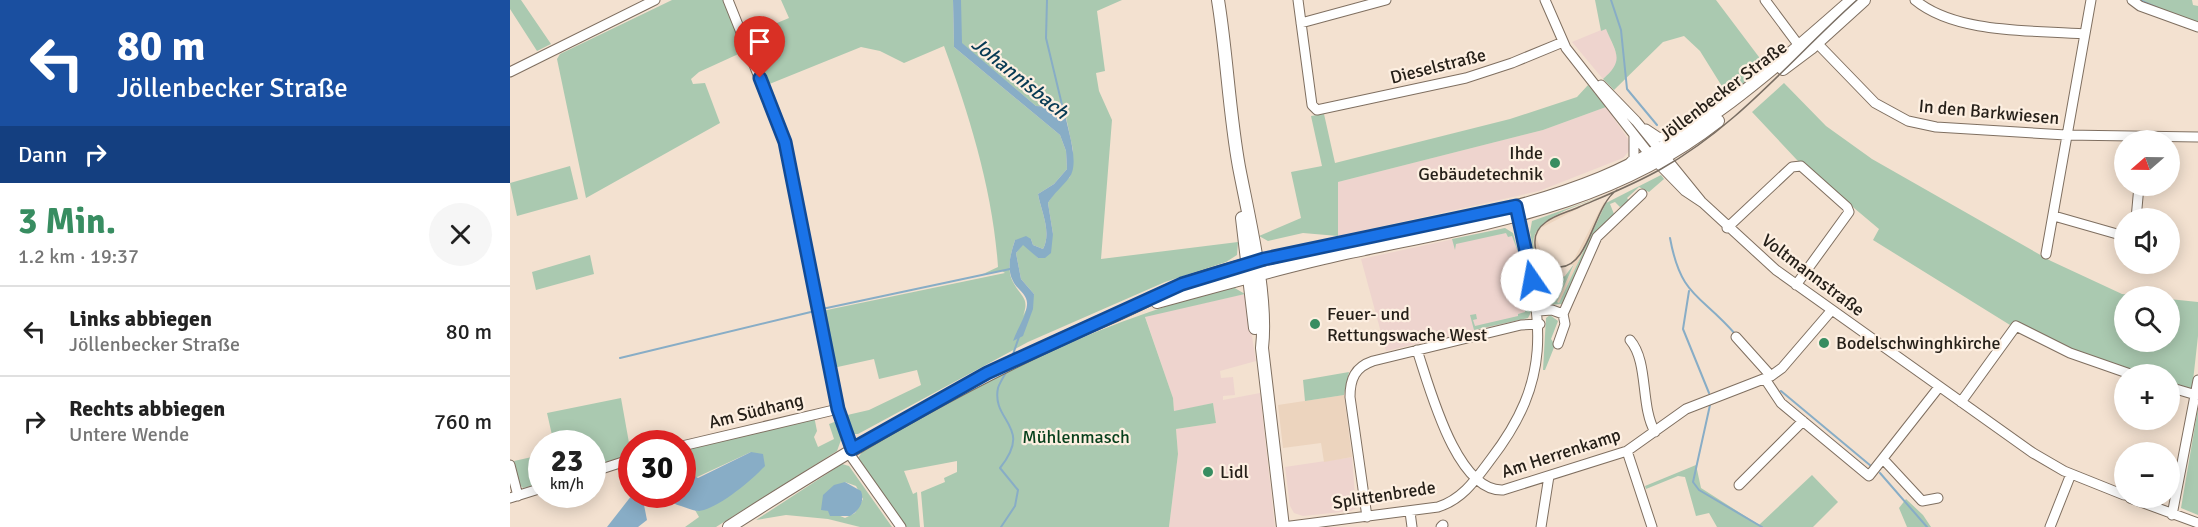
<!DOCTYPE html>
<html lang="de">
<head>
<meta charset="utf-8">
<style>
  :root { --surface:#fff; --page:#f6f6f6; --text:#222; --muted:#767676; --line:#e0e0e0; --accent:#388d61 }
  body { margin:0; font-family:Signika,sans-serif; background:var(--page); color:var(--text); height:100vh; display:flex; flex-direction:column; font-size:22px; white-space:nowrap }
  * { box-sizing:border-box; margin:0 }
  p { font-size:20px; color:var(--muted) }
  .icon { flex:none; width:33px; height:33px; fill:none; stroke:currentColor; stroke-width:2; stroke-linecap:round; stroke-linejoin:round }
  .map { position:relative; flex:1; overflow:hidden }
  .side { display:flex; flex-direction:column; background:var(--surface); width:510px }
  .side>* { flex:none }
  .guide { background:#1a4fa0; color:#fff; overflow:hidden }
  .needle { width:39px; rotate:250deg }
  .buttons { position:absolute; left:1604px; top:130px; display:grid; gap:12px }
  .buttons a { display:grid; place-items:center; width:66px; height:66px; border-radius:50%; background:var(--surface); box-shadow:0 3px 15px #0003; font-size:30px }
  .speed { position:absolute; left:18px; top:430px; display:flex; gap:12px; font-size:30px; font-weight:700; text-align:center }
  .speed>* { display:grid; place-content:center; width:78px; height:78px; border-radius:50%; background:var(--surface); box-shadow:0 3px 15px #0003; line-height:1 }
  .speed small { font-size:15px; font-weight:400 }
  .speed .limit { border:9px solid #d22; background:#fff; color:#111 }
  .pin { position:absolute; display:grid; place-items:center; width:51px; height:51px; color:#fff; margin:-62px -26px; border-radius:50% 50% 50% 0; rotate:-45deg; box-shadow:0 0 6px #0007 }
  .pin .icon { rotate:45deg }
  .me { position:absolute; width:66px; margin:-33px; rotate:348deg; stroke-linejoin:round; filter:drop-shadow(0 0 4px #0008) }
  .turn { display:flex; align-items:center; gap:21px; height:126px; padding:0 18px; font-size:27px }
  .turn .icon { width:78px; height:78px; stroke-width:2.5 }
  .turn b { display:block; font-size:42px; line-height:51px }
  .then { display:flex; align-items:center; height:57px; padding:0 18px; background:#0003; gap:12px; font-size:22px }
  .round { display:grid; place-items:center; flex:none; width:63px; height:63px; border-radius:32px; background:var(--page) }
  .head { display:flex; align-items:center; justify-content:space-between; height:102px; padding:0 18px }
  h1 { font-size:36px; font-weight:800; line-height:45px; color:var(--accent) }
  ul { padding:0; list-style:none }
  li { display:flex; align-items:center; gap:18px; height:90px; padding:0 18px; border-top:2px solid var(--line) }
  li div { flex:1 }
  li b { display:block; font-size:22px }
  li em { font-style:normal }
  main { display:flex; flex:1; min-height:0 }
  .map>svg:first-child { display:block }
  .commercial { fill:#eed4ce }
  .built { fill:#ecd4be }
  .green { fill:#aac9b0; fill-rule:evenodd }
  .water { fill:#88adc6 }
  .lines { fill:none; stroke-linecap:round; stroke-linejoin:round }
  .stream { stroke:#88adc6; stroke-width:2 }
  .minor-casing { stroke:#7f6f60; stroke-width:11 }
  .major-casing { stroke:#7f6f60; stroke-width:14 }
  .minor { stroke:#fff; stroke-width:9 }
  .major { stroke:#fff; stroke-width:12 }
  .tram { stroke:#796e63; stroke-width:1.5 }
  .route-casing { stroke:#114b97; stroke-width:15 }
  .route { stroke:#1a73e8; stroke-width:10 }
  .poi-dot { fill:#388d61; stroke:#fdefe1; stroke-width:2 }
  .labels { text-anchor:middle; dominant-baseline:central; stroke-width:4.5; stroke-linejoin:round; paint-order:stroke }
  .street-label { font-size:18px; fill:#262019; stroke:#fdefe1 }
  .poi-label { font-size:18px; fill:#262019; stroke:#fdefe1; text-anchor:start }
  .park-label { font-size:18px; fill:#063f1b; stroke:#fdefe1 }
  .water-label { font-size:20px; font-style:italic; fill:#073a54; stroke:#fdefe1 }
</style>
</head>
<body>
<main>
<section class="side">
<div class="guide">
<div class="turn"><svg class="icon" aria-label="left" viewBox="0 0 24 24"><path d="M17 20v-9H6M10 6l-5 5 5 5"/></svg><div><b>80 m</b>Jöllenbecker Straße</div></div>
<div class="then">Dann<svg class="icon" aria-label="right" viewBox="0 0 24 24"><path d="M7 20v-9h11M14 6l5 5-5 5"/></svg></div>
</div>
<div class="head"><div><h1>3 Min.</h1><p>1.2 km · 19:37</p></div><a class="round"><svg class="icon" aria-label="close" viewBox="0 0 24 24"><path d="M6 6l12 12M18 6L6 18"/></svg></a></div>
<ul>
<li><svg class="icon" aria-label="left" viewBox="0 0 24 24"><path d="M17 20v-9H6M10 6l-5 5 5 5"/></svg><div><b>Links abbiegen</b><p>Jöllenbecker Straße</p></div><em>80 m</em></li>
<li><svg class="icon" aria-label="right" viewBox="0 0 24 24"><path d="M7 20v-9h11M14 6l5 5-5 5"/></svg><div><b>Rechts abbiegen</b><p>Untere Wende</p></div><em>760 m</em></li>
</ul>
</section>
<div class="map">
<svg width="1688" height="527" viewBox="0 0 1688 527">
  <rect width="100%" height="100%" fill="#f3e1d0"/>
  <!-- commercial -->
  <path class="commercial" d="M1096 28 1108 58 1105 68 1093 79 1062 42Z
    M1096 107 1118 139 1120 150 1113 158 1029 191 828 236V182L1033 130Z
    M995 228 1005 237 1021 312 1018 318 876 351 851 259Z
    M735 294 746 361 710 371 711 378 723 377 725 395 713 396V400L750 393 765 527H659L668 454 666 429 706 423 703 403 664 412 663 398 635 316Z
    M842 457 846 508 841 511 793 516 784 513 780 506 775 467Z"/>
  <!-- built -->
  <path class="built" d="M1090 197 1031 228 1026 237 1035 261 1041 269 1033 264 1024 247 1025 234 1030 226 1039 219Z
    M1094 202 1096 203 1049 303 1047 302 1064 265H1061Z
    M834 395 842 457 814 462 811 443 773 448 768 405Z"/>
  <!-- green -->
  <path class="green" d="M0 0H11L41 44 27 51 0 9Z
    M162 0H213L235 51 189 72 181 79 183 84 195 83 210 123 76 198 47 59 50 54Z
    M271 0H443L444 47 550 135 556 151 557 169 544 184 528 194C531 211 542 232 533 249L523 245 521 239 505 240C501 253 496 269 503 282 511 297 520 298 513 316L524 294 511 279 506 253 512 245H516L528 258 543 234 538 203 547 188 560 177 563 150 554 108 526 106 451 43V0H612L587 11 595 71 586 73 589 91 602 120 591 259 728 242 727 255 716 262 655 282 518 342 348 434C337 435 336 425 333 416L359 410 411 385 407 370 369 379 364 359 323 368 312 311 495 273 492 271 473 274 488 267C483 192 460 117 434 46L394 63 370 51 351 47 257 85 235 33 247 35 255 28 279 18Z
    M1085 0H1206L1255 65 1218 96 1190 51 1174 36 1153 42 1104 90 1093 79C1115 60 1106 53 1096 29L1091 31Z
    M1628 0H1682L1683 5 1688 6V24Z
    M1274 83 1316 126 1362 159 1541 261 1612 294 1640 297H1614V342H1659V299L1688 302V336L1682 390 1659 383V375H1633L1613 369 1562 350 1512 324 1500 325 1363 240 1369 229 1287 160 1242 112Z
    M1078 85 1096 107 1033 130 828 182V236L793 233 758 241 749 236 791 218 781 172 812 166 801 116 814 114 825 163 1000 119 1067 97Z
    M60 166 68 199 7 216 0 183Z
    M1151 175 1154 179 1139 192 1129 187 1117 198 1120 202 1110 207 1105 202 1100 204 1104 214 1085 233 1053 304 1036 305 1031 287 1040 282 1041 286H1046L1045 281 1055 276 1064 264 1047 302 1049 303 1096 203Z
    M1090 197C1067 207 1006 221 1028 258 1031 263 1037 266 1041 270L1031 273 1027 270 1020 232 1022 221Z
    M995 228 1003 233 1009 255 1002 236 998 237 996 233 946 244 945 250 942 239Z
    M80 255 84 274 26 290 22 272Z
    M723 287 735 294 635 317 663 398 664 411 703 403 706 423 666 429 668 454 659 527H414L411 492 435 482 434 478 447 472V461L394 471 403 494 407 492 410 527H394L348 458 354 449C471 381 591 320 723 287Z
    M1016 292 1021 312 1018 318 964 330 960 315 966 314 967 319 963 320 965 326 1008 316V314L1015 312V309L1019 307 1016 294H1011Z
    M1040 315 1048 321 1041 339 1045 345 1035 370H1033L1036 318Z
    M839 372 834 395 795 401 793 380Z
    M111 398 121 454 83 467 82 444H44L37 413Z
    M1688 408V515L1671 508Z
    M304 416 307 431 304 437 308 447 324 439 319 424 327 421 331 440 327 451 206 527H175L189 517 185 510 188 511 241 452 185 478 173 470 172 448Z
    M31 455V484L13 488 9 484 4 461Z
    M332 464 339 466 382 527H350L318 519 276 515 246 520ZM335 482 346 486 353 499 345 513 335 518 316 510Z
    M1186 465 1191 488 1249 525 1302 475 1328 502 1303 527H1207L1199 513 1186 516 1175 477 1168 476 1136 489 1135 486Z
    M1396 499 1413 515 1421 527H1397L1389 508Z"/>
  <!-- water -->
  <path class="water" d="M443 0H451L452 43 526 106 554 108C556 126 571 163 559 178 552 187 544 193 538 203L543 234 541 253 535 258H528L513 245 506 253 511 279 524 294 523 309 513 336 503 341C507 329 516 317 517 305 518 294 507 290 503 281 496 268 501 253 505 240L516 236 521 239 523 245 533 249C542 232 531 211 528 194L544 184 557 169 556 151 550 135 444 47Z
    M241 452 253 454 255 466C242 480 208 509 189 511 183 511 177 508 171 506 164 504 160 502 158 495H172L173 470 188 478Z
    M335 482 351 491C355 501 349 511 340 516H320L318 511 311 510 313 495 324 485Z
    M122 495H132L137 520 128 527H97Z"/>
  <g class="lines">
    <!-- stream -->
    <path class="stream" d="M537 0 536 38 553 109
      M1101 0 1111 30 1117 89 1147 125
      M1630 0 1648 8
      M1160 238C1171 298 1191 294 1226 335
      M1179 291 1173 329 1199 393
      M312 309 500 269
      M502 357 509 337
      M110 358 305 311
      M1271 391 1361 466
      M1200 405 1183 482 1189 490 1252 527
      M1370 473 1417 527
      M491 527 505 506 508 490 490 468C524 426 481 422 488 388 490 382 494 376 497 371"/>
    <defs>
      <path id="minor" d="M218 0 275 142 328 409 342 449
        M788 0 802 105 807 110 956 78 1002 63 1053 42
        M1035 0 1056 48 1140 155 1175 191 1193 203 1266 270 1523 453 1554 471 1614 495
        M1255 0 1293 51
        M1405 0C1446 34 1522 30 1574 34
        M1622 0 1630 6 1688 27
        M791 23 876 0
        M1303 39 1365 103 1398 121 1426 127 1556 135 1688 137
        M0 72 145 0
        M1091 85 1126 121 1191 201
        M1136 129 1148 137 1167 138
        M1118 165 1124 158V136
        M1544 216 1614 236
        M1626 219 1629 186
        M1217 228 1282 167 1291 166 1337 207 1339 212 1286 285
        M1536 254 1581 0
        M1028 311 1042 310 1053 314 1087 237 1132 194
        M1226 337 1261 376
        M1120 340C1139 362 1130 406 1145 432
        M1048 344 1055 324 1053 314
        M907 350C919 385 946 492 993 490L1117 451 1176 409 1261 376 1272 368 1321 311
        M1255 379 1271 403 1359 476 1429 387
        M1659 387 1686 395
        M1451 402 1506 326 1560 353 1623 375
        M172 446 328 409
        M1117 451 1142 527
        M338 452 391 527
        M1373 459 1412 501 1428 498
        M0 465 8 496
        M82 472 122 459
        M1229 485 1293 421
        M0 498 32 488
        M1620 498 1688 523
        M900 512 902 527
        M1662 515 1688 380
        M857 517 840 397C840 379 845 367 863 361L1011 325 1030 324
        M773 527 928 507C953 499 966 479 981 459 1048 372 1029 315 1009 216
        M931 527 933 525
        M1031 527 1039 476
        M1540 527 1561 474"/>
      <path id="major" d="M708 0C717 55 719 112 729 167 739 219 758 296 752 348L773 527
        M1273 69 1301 48 1354 0
        M732 218 745 328
        M647 302C710 285 772 267 836 253 969 224 1097 208 1208 121
        M219 527C346 445 467 374 606 315 632 304 655 290 681 281 814 236 960 232 1091 178 1187 138 1265 68 1342 0"/>
    </defs>
    <!-- minor casing -->
    <use href="#minor" class="minor-casing"/>
    <!-- major casing -->
    <use href="#major" class="major-casing"/>
    <!-- minor -->
    <use href="#minor" class="minor"/>
    <!-- major -->
    <use href="#major" class="major"/>
    <!-- tram -->
    <path class="tram" d="M1107 190C1083 206 1080 266 1050 267 1035 268 1024 255 1025 241 1025 234 1029 227 1036 222 1045 215 1058 212 1069 207 1097 195 1125 184 1151 169 1228 126 1282 58 1347 0"/>
  </g>
  <g class="lines">
    <defs>
      <path id="route" d="M250 78 275 142 328 409 342 449 477 373 672 284 754 259 1006 206 1022 280"/>
    </defs>
    <!-- route casing -->
    <use href="#route" class="route-casing"/>
    <!-- route -->
    <use href="#route" class="route"/>
  </g>
  <!-- markers -->
  <g class="poi-dot">
    <circle cx="1045" cy="163" r="6"/>
    <circle cx="805" cy="324" r="6"/>
    <circle cx="1314" cy="343" r="6"/>
    <circle cx="698" cy="472" r="6"/>
  </g>
  <g class="labels">
    <!-- street labels -->
    <g class="street-label">
      <text transform="translate(928 66) rotate(-14)">Dieselstraße</text>
      <text transform="translate(1213 91) rotate(-37)">Jöllenbecker Straße</text>
      <text transform="translate(1479 112) rotate(5)">In den Barkwiesen</text>
      <text transform="translate(1303 275) rotate(37)">Voltmannstraße</text>
      <text transform="translate(246 411) rotate(-14)">Am Südhang</text>
      <text transform="translate(1051 453) rotate(-18)">Am Herrenkamp</text>
      <text transform="translate(874 495) rotate(-9)">Splittenbrede</text>
    </g>
    <!-- poi labels -->
    <g class="poi-label">
      <text x="1033" y="153" text-anchor="end">Ihde<tspan x="1033" dy="21">Gebäudetechnik</tspan></text>
      <text x="817" y="314">Feuer- und<tspan x="817" dy="21">Rettungswache West</tspan></text>
      <text x="1326" y="343">Bodelschwinghkirche</text>
      <text x="710" y="472">Lidl</text>
    </g>
    <!-- park labels -->
    <g class="park-label">
      <text x="566" y="437">Mühlenmasch</text>
    </g>
    <!-- water labels -->
    <g class="water-label">
      <text transform="translate(510 78) rotate(39)">Johannisbach</text>
    </g>
  </g>
</svg>
<div class="buttons">
<a><svg class="needle" viewBox="-14 -14 28 28"><path d="M0-13l5 13h-10z" fill="#e53935"/><path d="M0 13l5-13h-10z" fill="#767676"/></svg></a>
<a><svg class="icon" aria-label="sound" viewBox="0 0 24 24"><path d="M4 9h4l5-4v14l-5-4H4zM17 9q2 3 0 6"/></svg></a>
<a><svg class="icon" aria-label="search" viewBox="0 0 24 24"><circle cx="10" cy="10" r="6"/><path d="M15 15l6 6"/></svg></a>
<a>+</a>
<a>−</a>
</div>
<div class="speed"><div>23<small>km/h</small></div><div class="limit">30</div></div>
<div class="pin" style="left:250px;top:78px;background:#d93025"><svg class="icon" aria-label="arrive" viewBox="0 0 24 24"><path d="M6 21V4h12l-3 4 3 4H6"/></svg></div>
<svg class="me" style="left:1022px;top:280px" viewBox="-20 -20 40 40"><circle r="19" fill="#fff"/><path d="M0-13L10 11 0 6-10 11z" fill="#1a73e8"/></svg>
</div>
</main>
</body>
</html>
